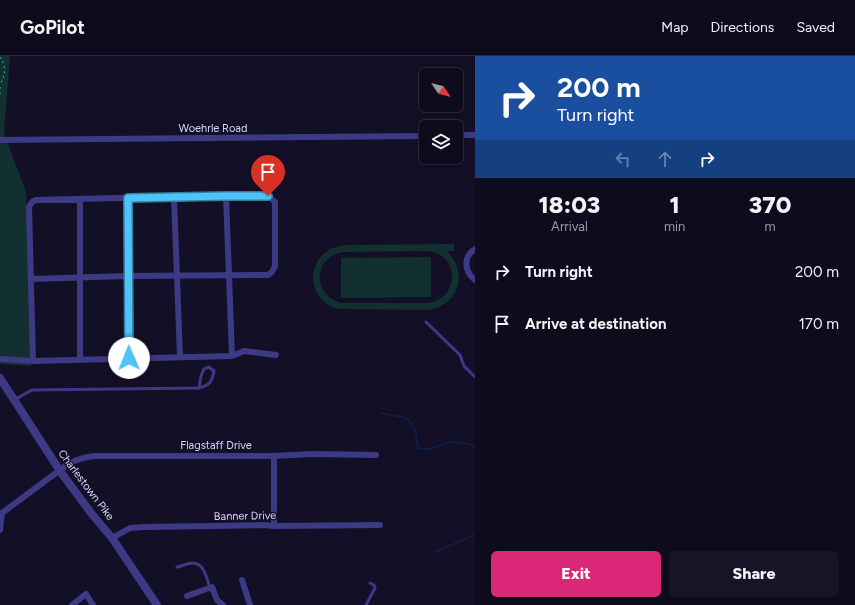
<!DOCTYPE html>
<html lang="en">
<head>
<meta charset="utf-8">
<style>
  :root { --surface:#0e0b1c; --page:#171425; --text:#f1f3f6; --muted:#9b9ba3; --line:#2e2b3b; --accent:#db2777 }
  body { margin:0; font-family:Figtree,sans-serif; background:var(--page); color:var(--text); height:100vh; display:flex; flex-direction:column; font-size:15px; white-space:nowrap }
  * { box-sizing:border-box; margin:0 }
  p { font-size:13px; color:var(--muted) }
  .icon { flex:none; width:22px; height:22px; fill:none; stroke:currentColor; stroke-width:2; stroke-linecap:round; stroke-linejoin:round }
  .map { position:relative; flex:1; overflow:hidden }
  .drawer { display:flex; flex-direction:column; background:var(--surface); width:380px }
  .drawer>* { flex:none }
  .hud { background:#1a4fa0; color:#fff; overflow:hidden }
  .needle { width:26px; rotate:125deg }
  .fabs { position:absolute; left:419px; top:12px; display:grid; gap:8px }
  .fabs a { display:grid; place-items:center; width:44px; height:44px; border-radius:6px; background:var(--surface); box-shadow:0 2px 6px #0003,0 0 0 1px var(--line); font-size:20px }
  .pin { position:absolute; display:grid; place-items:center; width:34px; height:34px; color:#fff; margin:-41px -17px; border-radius:50% 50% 50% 0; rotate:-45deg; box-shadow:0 0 4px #0007 }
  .pin .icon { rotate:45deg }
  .me { position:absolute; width:44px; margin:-22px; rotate:359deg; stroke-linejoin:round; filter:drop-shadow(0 0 3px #0008) }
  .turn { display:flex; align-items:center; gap:14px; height:84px; padding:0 16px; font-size:18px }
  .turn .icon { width:52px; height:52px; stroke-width:2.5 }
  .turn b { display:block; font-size:28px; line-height:34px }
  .lanes { display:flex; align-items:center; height:38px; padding:0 16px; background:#0003; justify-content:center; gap:20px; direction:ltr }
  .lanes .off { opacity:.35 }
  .eta { display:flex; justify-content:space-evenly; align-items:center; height:68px; text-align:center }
  .eta b { font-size:24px; font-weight:800; line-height:28px }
  .button { display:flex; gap:8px; margin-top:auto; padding:8px 16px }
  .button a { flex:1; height:46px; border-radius:6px; background:var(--accent); color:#fff; font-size:16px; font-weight:800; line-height:46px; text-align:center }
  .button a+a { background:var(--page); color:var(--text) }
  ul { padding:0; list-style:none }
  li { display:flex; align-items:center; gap:12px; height:52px; padding:0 16px }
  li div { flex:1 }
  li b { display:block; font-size:15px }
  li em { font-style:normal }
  header { display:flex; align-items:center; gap:24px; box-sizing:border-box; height:56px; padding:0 20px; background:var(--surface); border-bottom:1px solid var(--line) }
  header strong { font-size:19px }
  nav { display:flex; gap:22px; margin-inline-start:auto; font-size:14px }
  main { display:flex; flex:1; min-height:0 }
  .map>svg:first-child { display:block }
  .green { fill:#12302f; fill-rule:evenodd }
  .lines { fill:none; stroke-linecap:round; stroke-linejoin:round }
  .stream { stroke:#0c2248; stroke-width:1.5 }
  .path { stroke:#2fb8b0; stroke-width:1; stroke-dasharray:2 3; stroke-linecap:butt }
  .service { stroke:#3d3a85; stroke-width:3 }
  .minor { stroke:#3d3a85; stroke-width:6 }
  .tertiary { stroke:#3d3a85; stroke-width:8 }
  .route-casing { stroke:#337fa1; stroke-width:10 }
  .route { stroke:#4fc3f7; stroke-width:7 }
  .labels { text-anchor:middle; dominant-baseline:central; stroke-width:3; stroke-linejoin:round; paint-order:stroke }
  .street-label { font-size:11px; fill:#d9d4ff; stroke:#130f26 }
</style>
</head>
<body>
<header>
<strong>GoPilot</strong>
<nav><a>Map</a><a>Directions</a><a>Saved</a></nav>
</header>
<main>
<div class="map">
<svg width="475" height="549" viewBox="0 0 475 549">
  <rect width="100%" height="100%" fill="#130f26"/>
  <!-- green -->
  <path class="green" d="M0 0H10L4 77 26 136 31 310 0 308Z
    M454 188V195H447C469 217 459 250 427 254L339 253C301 243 306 192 346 189ZM426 195C460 196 461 243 427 247H341C310 238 314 198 346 196Z
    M431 201V241L341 242V202Z"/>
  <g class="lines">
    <!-- stream -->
    <path class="stream" d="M380 357 407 362 415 373 418 392 430 393 451 386 470 388 475 392
      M435 496 475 479"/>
    <!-- path -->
    <path class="path" d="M0 1C6 10 6 19 0 28
      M0 31V38"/>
    <!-- service -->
    <path class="service" d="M426 266 460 299 464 310 475 321
      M14 344 32 334 199 332C210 329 212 326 214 315L209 311 204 313 201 320 199 332
      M177 511C182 510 188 507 193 507 204 507 207 523 210 532
      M366 549 375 532 374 529 370 527"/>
    <!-- minor -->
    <path class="minor" d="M456 79H475
      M0 84 426 80
      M226 140 232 300
      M174 141 180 301
      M128 142 129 302
      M80 143V303
      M475 193C463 201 464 215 475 224
      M31 223 128 220 268 219 272 216 275 210V146L268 140 243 139 36 144C32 145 31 147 29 151L33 305
      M0 303 33 305 232 300 244 295 276 299
      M274 470V400
      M0 474 2 457 68 408C77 403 85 401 95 400H274L311 398 376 399
      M112 482 130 472 144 471 213 470 264 469 274 470 380 469
      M242 524 250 549
      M187 540 212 531 217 544 223 549
      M72 549 86 538 93 549"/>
    <!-- tertiary -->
    <path class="tertiary" d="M0 322 60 415 91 457 112 482 157 549"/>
  </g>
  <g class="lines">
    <defs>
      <path id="route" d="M129 302 128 142 226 140H268"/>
    </defs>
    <!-- route casing -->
    <use href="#route" class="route-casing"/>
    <!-- route -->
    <use href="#route" class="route"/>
  </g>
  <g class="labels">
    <!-- street labels -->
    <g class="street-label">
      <text x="213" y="72">Woehrle Road</text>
      <text x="216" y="389">Flagstaff Drive</text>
      <text transform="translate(86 429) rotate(53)">Charlestown Pike</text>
      <text transform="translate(245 460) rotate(-1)">Banner Drive</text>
    </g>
  </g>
</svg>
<div class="fabs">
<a><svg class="needle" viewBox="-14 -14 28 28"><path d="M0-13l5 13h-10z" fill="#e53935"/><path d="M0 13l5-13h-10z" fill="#9b9ba3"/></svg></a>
<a><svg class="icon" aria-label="layers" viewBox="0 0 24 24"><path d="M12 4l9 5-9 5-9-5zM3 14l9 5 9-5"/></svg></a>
</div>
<div class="pin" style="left:268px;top:140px;background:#d93025"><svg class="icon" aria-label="arrive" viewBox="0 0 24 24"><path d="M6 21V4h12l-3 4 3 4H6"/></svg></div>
<svg class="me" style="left:129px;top:302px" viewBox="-20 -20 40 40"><circle r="19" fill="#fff"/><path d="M0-13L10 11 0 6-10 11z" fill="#4fc3f7"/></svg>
</div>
<section class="drawer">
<div class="hud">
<div class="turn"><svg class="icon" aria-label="right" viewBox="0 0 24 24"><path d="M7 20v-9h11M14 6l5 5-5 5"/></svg><div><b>200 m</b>Turn right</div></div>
<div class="lanes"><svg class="icon off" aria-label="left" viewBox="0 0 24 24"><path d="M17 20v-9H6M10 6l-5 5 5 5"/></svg><svg class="icon off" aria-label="ahead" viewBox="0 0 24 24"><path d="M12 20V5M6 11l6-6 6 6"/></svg><svg class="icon" aria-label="right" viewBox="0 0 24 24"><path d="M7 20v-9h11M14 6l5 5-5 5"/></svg></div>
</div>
<div class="eta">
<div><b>18:03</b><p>Arrival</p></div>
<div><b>1</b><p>min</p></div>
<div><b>370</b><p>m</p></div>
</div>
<ul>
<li><svg class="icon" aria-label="right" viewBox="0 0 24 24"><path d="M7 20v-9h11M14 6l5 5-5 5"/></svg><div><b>Turn right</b></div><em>200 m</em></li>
<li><svg class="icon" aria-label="arrive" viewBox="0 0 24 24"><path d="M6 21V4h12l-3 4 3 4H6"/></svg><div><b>Arrive at destination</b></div><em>170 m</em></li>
</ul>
<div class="button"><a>Exit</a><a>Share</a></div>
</section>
</main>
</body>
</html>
